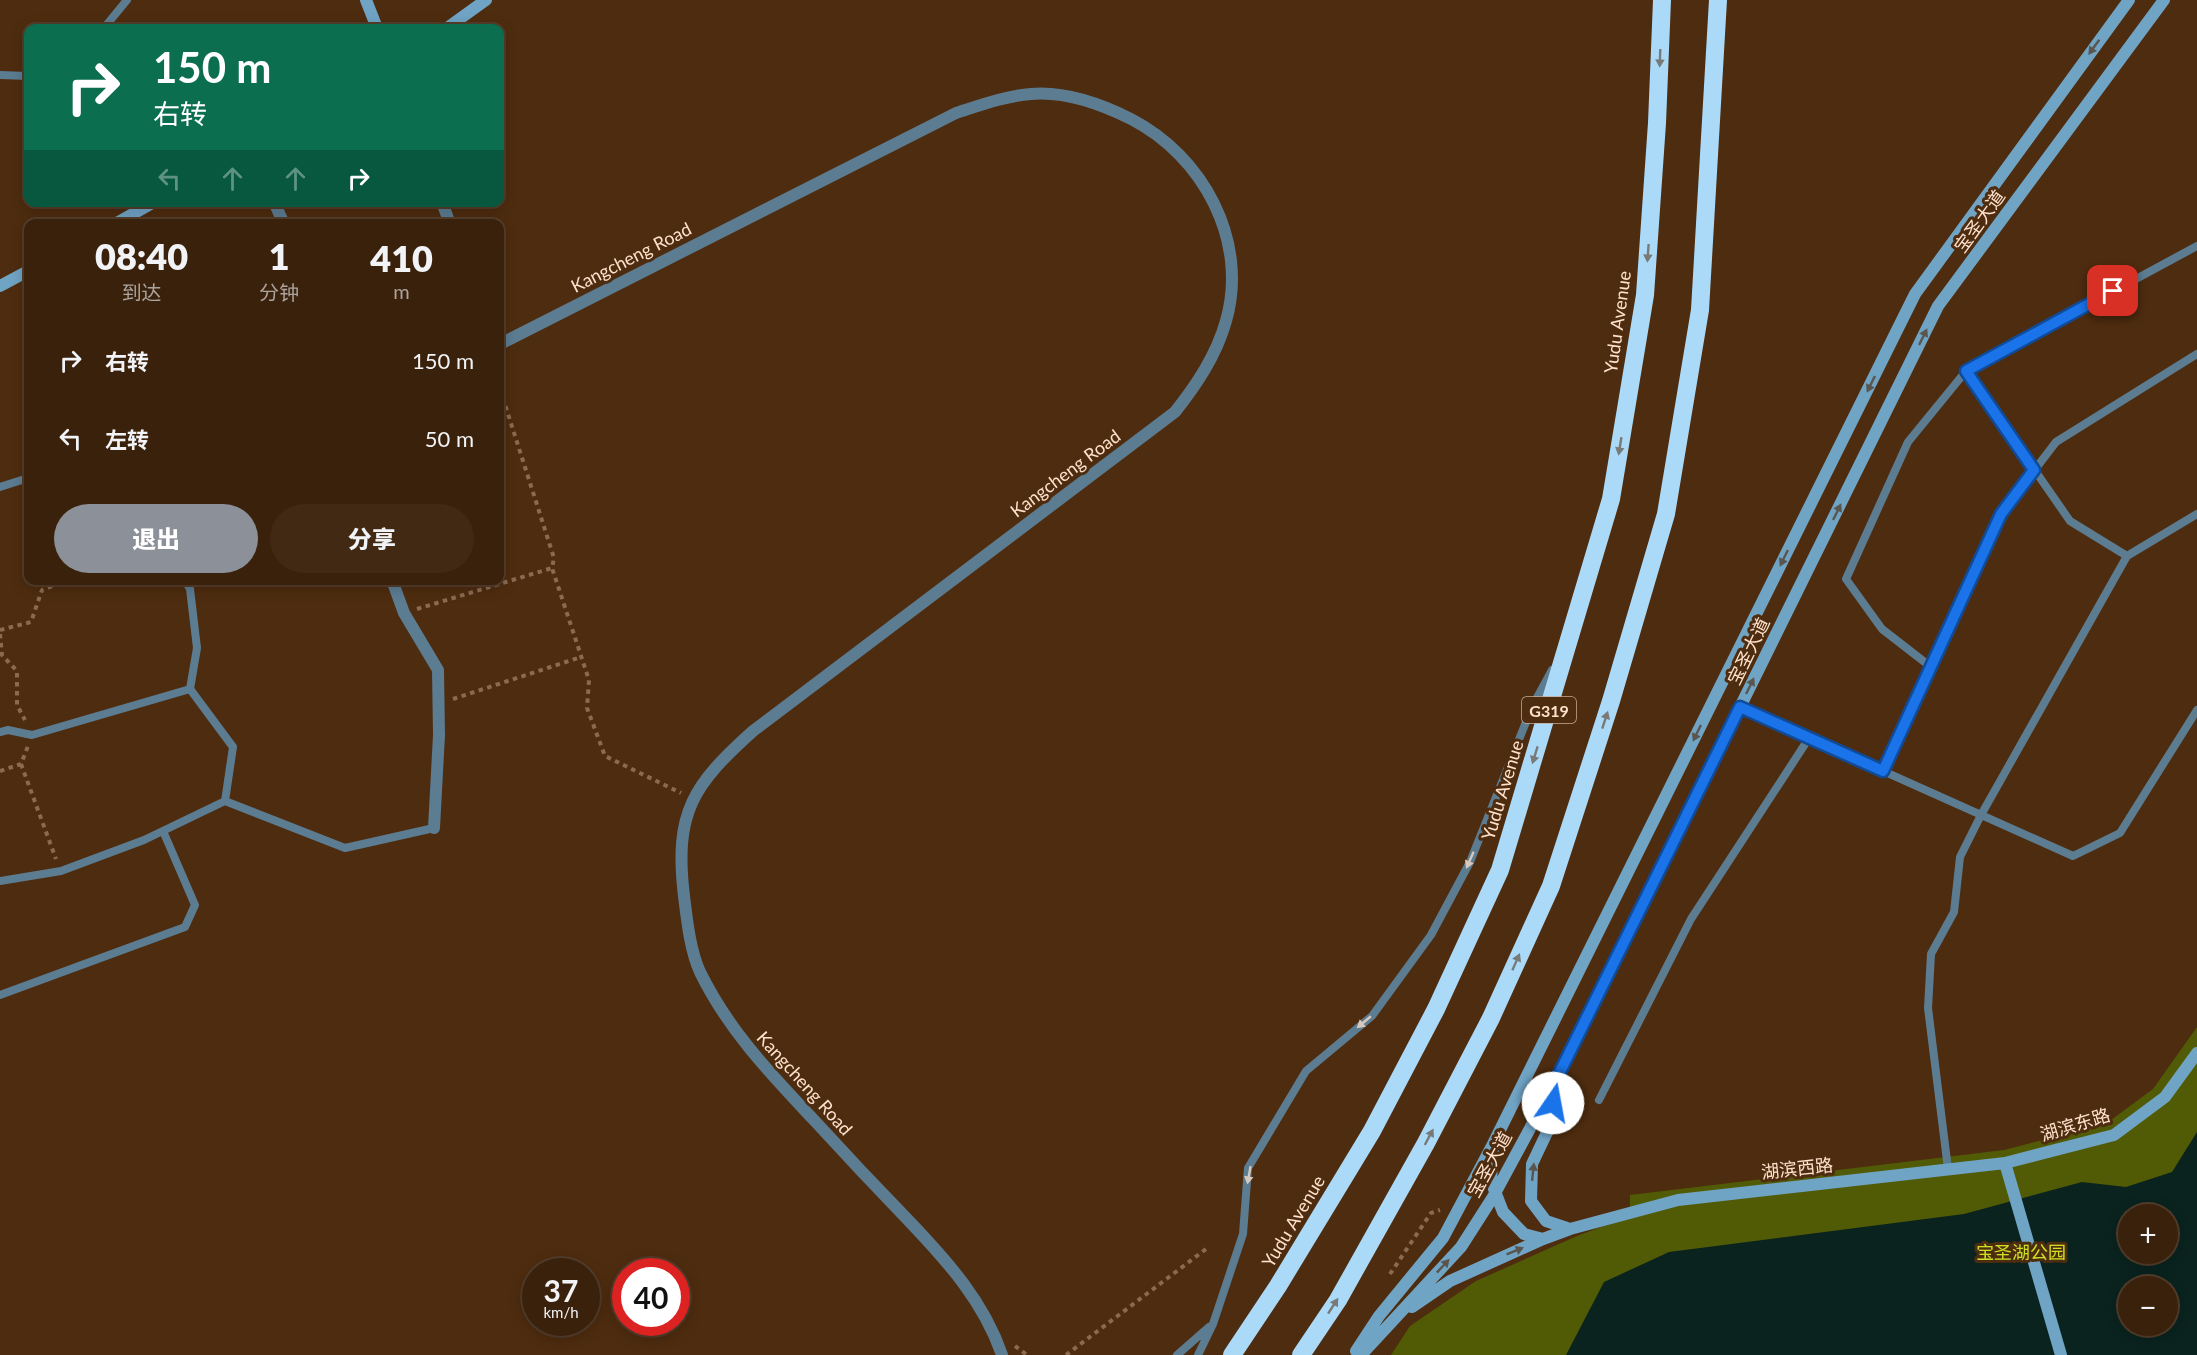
<!DOCTYPE html>
<html lang="zh">
<head>
<meta charset="utf-8">
<style>
  :root { --surface:#3a210b; --page:#412914; --text:#f1f3f6; --muted:#aba39d; --line:#543e2c; --accent:#8c9099 }
  body { margin:0; font-family:Lato,"Noto Sans SC",sans-serif; background:var(--page); color:var(--text); height:100vh; display:flex; flex-direction:column; font-size:22px; white-space:nowrap }
  * { box-sizing:border-box; margin:0 }
  p { font-size:20px; color:var(--muted) }
  .icon { flex:none; width:33px; height:33px; fill:none; stroke:currentColor; stroke-width:2; stroke-linecap:round; stroke-linejoin:round }
  .map { position:relative; flex:1; overflow:hidden }
  .panel { position:absolute; left:24px; top:219px; width:480px; height:366px; display:flex; flex-direction:column; background:var(--surface); border-radius:12px; box-shadow:0 3px 15px #0003,0 0 0 2px var(--line) }
  .panel>* { flex:none }
  .hud { position:absolute; left:24px; top:24px; width:480px; height:183px; border-radius:12px; box-shadow:0 3px 15px #0003,0 0 0 2px var(--line); background:#0b6e4f; color:#fff; overflow:hidden }
  .fabs { position:absolute; left:2118px; top:1204px; display:grid; gap:12px }
  .fabs a { display:grid; place-items:center; width:60px; height:60px; border-radius:50%; background:var(--surface); box-shadow:0 3px 15px #0003,0 0 0 2px var(--line); font-size:30px }
  .speed { position:absolute; left:522px; top:1258px; display:flex; gap:12px; font-size:30px; font-weight:700; text-align:center }
  .speed>* { display:grid; place-content:center; width:78px; height:78px; border-radius:50%; background:var(--surface); box-shadow:0 3px 15px #0003,0 0 0 2px var(--line); line-height:1 }
  .speed small { font-size:15px; font-weight:400 }
  .speed .limit { border:9px solid #d22; background:#fff; color:#111 }
  .pin { position:absolute; display:grid; place-items:center; width:51px; height:51px; color:#fff; margin:-26px; border-radius:12px; box-shadow:0 3px 9px #0006 }
  .me { position:absolute; width:66px; margin:-33px; rotate:12deg; stroke-linejoin:round; filter:drop-shadow(0 0 4px #0008) }
  .turn { display:flex; align-items:center; gap:21px; height:126px; padding:0 30px; font-size:27px }
  .turn .icon { width:78px; height:78px; stroke-width:2.5 }
  .turn b { display:block; font-size:42px; line-height:51px }
  .lanes { display:flex; align-items:center; height:57px; padding:0 30px; background:#0003; justify-content:center; gap:30px; direction:ltr }
  .lanes .off { opacity:.35 }
  .eta { display:flex; justify-content:space-evenly; align-items:center; height:102px; text-align:center }
  .eta b { font-size:36px; font-weight:800; line-height:42px }
  .cta { display:flex; gap:12px; margin-top:auto; padding:12px 30px }
  .cta a { flex:1; height:69px; border-radius:36px; background:var(--accent); color:#fff; font-size:24px; font-weight:800; line-height:69px; text-align:center }
  .cta a+a { background:var(--page); color:var(--text) }
  ul { padding:0; list-style:none }
  li { display:flex; align-items:center; gap:18px; height:78px; padding:0 30px }
  li div { flex:1 }
  li b { display:block; font-size:22px }
  li em { font-style:normal }
  .map>svg:first-child { display:block }
  .green { fill:#515b06; fill-rule:evenodd }
  .water { fill:#0a231e; fill-rule:evenodd }
  .lines { fill:none; stroke-linecap:round; stroke-linejoin:round }
  .path { stroke:#8b6a50; stroke-width:4; stroke-dasharray:4.5 4.5; stroke-linecap:butt }
  .lane { stroke:#5c7c91; stroke-width:8 }
  .street { stroke:#5c7c91; stroke-width:12 }
  .secondary { stroke:#70a4c5; stroke-width:12 }
  .highway { stroke:#abdaf9; stroke-width:18 }
  .oneway { fill:#5a564f }
  .oneway2 { fill:#787a78 }
  .oneway3 { fill:#d6c8bd }
  .route-casing { stroke:#114b97; stroke-width:15 }
  .route { stroke:#1a73e8; stroke-width:10 }
  .labels { text-anchor:middle; dominant-baseline:central; stroke-width:6; stroke-linejoin:round; paint-order:stroke }
  .shield { fill:#4e2c0f; stroke:#caab93; stroke-width:1.5 }
  .shield-label { font-size:16px; font-weight:bold; fill:#ffe1cc }
  .street-label { font-size:18px; fill:#ffe1cc; stroke:#4e2c0f }
  .park-label { font-size:18px; fill:#cbe125; stroke:#4e2c0f }
</style>
</head>
<body>
<div class="map">
<svg width="2197" height="1355" viewBox="0 0 2197 1355">
  <rect width="100%" height="100%" fill="#4e2c0f"/>
  <!-- green -->
  <path class="green" d="M2197 1027V1355H1391L1410 1326 1476 1281 1577 1236 1630 1216V1195L2004 1150 2107 1123 2153 1089ZM2128 1215H2168V1254H2128ZM2128 1287H2168V1326H2128Z"/>
  <!-- water -->
  <path class="water" d="M2197 1132V1355H1566L1604 1282 1669 1252 1964 1214 2082 1182 2126 1187 2172 1172ZM2128 1215H2168V1254H2128ZM2128 1287H2168V1326H2128Z"/>
  <g class="lines">
    <!-- path -->
    <path class="path" d="M500 389 554 558 552 568 589 680 587 708 605 756 681 793
      M417 609 552 568
      M0 630 31 622 42 590 68 580
      M0 634 2 655 17 671V705L25 720
      M453 699 581 657
      M21 764 56 859
      M0 771 21 764 28 746
      M1390 1274 1431 1213 1440 1210
      M1015 1346 1027 1355
      M1066 1355 1206 1249"/>
    <!-- lane -->
    <path class="lane" d="M104 28 127 0
      M0 75 28 76
      M1966 371 2070 521 2127 556
      M0 487 28 478
      M185 580 190 589 197 648 190 689
      M1931 667 1882 629 1846 579 1908 442 1966 371 2197 246
      M1740 707 2073 856 2120 833 2197 710
      M0 732 8 730 32 735 190 689 233 747 225 801
      M1883 771 2001 514 2056 442 2197 354
      M0 881 61 871 144 840 225 801 345 848 434 828
      M0 995 185 927 195 905 163 831
      M1599 1100 1691 919 1809 738
      M1948 1169 1928 1008 1931 954 1954 912 1960 857 1981 815 2127 556 2197 514
      M1177 1355 1209 1327
      M1198 1355 1213 1324 1243 1234 1248 1168 1306 1071 1372 1016 1431 935 1470 862 1532 707 1552 670"/>
    <!-- street -->
    <path class="street" d="M274 202 284 224
      M442 202 450 224
      M500 344 956 113C981 105 1005 96 1031 94 1065 91 1101 104 1131 119 1203 156 1249 241 1226 321 1216 356 1197 384 1175 412L753 731C693 785 674 812 684 896 687 920 690 950 700 972 729 1031 769 1072 813 1119 845 1154 877 1188 910 1222 948 1262 984 1302 1002 1355
      M392 580 404 613 438 670 439 735 434 828"/>
    <!-- secondary -->
    <path class="secondary" d="M366 0 377 28
      M447 28 486 0
      M115 224 154 202
      M0 286 28 271
      M1554 1088 1551 1124 1532 1164 1531 1201 1546 1221 1570 1229
      M1493 1148 1491 1181 1503 1212 1524 1234 1543 1239
      M2005 1163 2114 1135 2165 1097 2197 1053
      M1412 1307 1450 1281 1543 1239 1570 1229 1678 1200 2005 1163 2061 1355
      M1356 1351 1379 1316 1443 1238 1493 1144 1915 294 2129 0
      M1361 1355 1461 1247 1493 1197 1555 1082 1938 306 2164 0"/>
    <!-- highway -->
    <path class="highway" d="M1232 1355 1278 1286 1372 1131 1436 1009 1500 870 1611 499 1645 295 1657 123 1662 0
      M1301 1355 1338 1300 1426 1143 1491 1018 1551 886 1611 701 1666 514 1700 310 1718 0"/>
  </g>
  <!-- one-way arrows -->
  <defs><path id="oneway-solid" d="M-6-.8H1V-3.2L6.5 0L1 3.2V.8H-6Z" transform="scale(1.5)"/></defs>
  <g class="oneway">
    <use href="#oneway-solid" transform="translate(2094 47) rotate(126)"/>
    <use href="#oneway-solid" transform="translate(1923 337) rotate(-64)"/>
    <use href="#oneway-solid" transform="translate(1871 384) rotate(116)"/>
    <use href="#oneway-solid" transform="translate(1837 512) rotate(-64)"/>
    <use href="#oneway-solid" transform="translate(1784 558) rotate(116)"/>
    <use href="#oneway-solid" transform="translate(1750 686) rotate(-64)"/>
    <use href="#oneway-solid" transform="translate(1697 733) rotate(116)"/>
    <use href="#oneway-solid" transform="translate(1533 1172) rotate(-84)"/>
    <use href="#oneway-solid" transform="translate(1515 1251) rotate(-22)"/>
    <use href="#oneway-solid" transform="translate(1443 1266) rotate(-47)"/>
  </g>
  <g class="oneway2">
    <use href="#oneway-solid" transform="translate(1660 58) rotate(92)"/>
    <use href="#oneway-solid" transform="translate(1648 253) rotate(94)"/>
    <use href="#oneway-solid" transform="translate(1620 446) rotate(99)"/>
    <use href="#oneway-solid" transform="translate(1605 720) rotate(-72)"/>
    <use href="#oneway-solid" transform="translate(1535 755) rotate(107)"/>
    <use href="#oneway-solid" transform="translate(1516 962) rotate(-66)"/>
    <use href="#oneway-solid" transform="translate(1429 1137) rotate(-62)"/>
    <use href="#oneway-solid" transform="translate(1333 1306) rotate(-57)"/>
  </g>
  <g class="oneway3">
    <use href="#oneway-solid" transform="translate(1470 860) rotate(114)"/>
    <use href="#oneway-solid" transform="translate(1364 1022) rotate(140)"/>
    <use href="#oneway-solid" transform="translate(1249 1175) rotate(100)"/>
  </g>
  <g class="lines">
    <defs>
      <path id="route" d="M1553 1103 1555 1082 1740 707 1883 771 2001 514 2034 470 1966 371 2113 291"/>
    </defs>
    <!-- route casing -->
    <use href="#route" class="route-casing"/>
    <!-- route -->
    <use href="#route" class="route"/>
  </g>
  <g class="labels">
    <!-- shield labels -->
    <rect class="shield" x="1522" y="697" width="54" height="26" rx="4.5"/>
    <g class="shield-label">
      <text x="1549" y="710">G319</text>
    </g>
    <!-- street labels -->
    <g class="street-label">
      <text transform="translate(1979 221) rotate(-54)">宝圣大道</text>
      <text transform="translate(631 257) rotate(-27)">Kangcheng Road</text>
      <text transform="translate(1617 322) rotate(-82)">Yudu Avenue</text>
      <text transform="translate(1065 473) rotate(-37)">Kangcheng Road</text>
      <text transform="translate(1748 651) rotate(-64)">宝圣大道</text>
      <text transform="translate(1502 790) rotate(-73)">Yudu Avenue</text>
      <text transform="translate(805 1083) rotate(48)">Kangcheng Road</text>
      <text transform="translate(2075 1124) rotate(-17)">湖滨东路</text>
      <text transform="translate(1489 1164) rotate(-61)">宝圣大道</text>
      <text transform="translate(1797 1168) rotate(-6)">湖滨西路</text>
      <text transform="translate(1293 1221) rotate(-59)">Yudu Avenue</text>
    </g>
    <!-- park labels -->
    <g class="park-label">
      <text x="2021" y="1252">宝圣湖公园</text>
    </g>
  </g>
</svg>
<div class="fabs">
<a>+</a>
<a>−</a>
</div>
<div class="speed"><div>37<small>km/h</small></div><div class="limit">40</div></div>
<div class="pin" style="left:2113px;top:291px;background:#d93025"><svg class="icon" aria-label="arrive" viewBox="0 0 24 24"><path d="M6 21V4h12l-3 4 3 4H6"/></svg></div>
<svg class="me" style="left:1553px;top:1103px" viewBox="-20 -20 40 40"><circle r="19" fill="#fff"/><path d="M0-13L10 11 0 6-10 11z" fill="#1a73e8"/></svg>
<div class="hud">
<div class="turn"><svg class="icon" aria-label="right" viewBox="0 0 24 24"><path d="M7 20v-9h11M14 6l5 5-5 5"/></svg><div><b>150 m</b>右转</div></div>
<div class="lanes"><svg class="icon off" aria-label="left" viewBox="0 0 24 24"><path d="M17 20v-9H6M10 6l-5 5 5 5"/></svg><svg class="icon off" aria-label="ahead" viewBox="0 0 24 24"><path d="M12 20V5M6 11l6-6 6 6"/></svg><svg class="icon off" aria-label="ahead" viewBox="0 0 24 24"><path d="M12 20V5M6 11l6-6 6 6"/></svg><svg class="icon" aria-label="right" viewBox="0 0 24 24"><path d="M7 20v-9h11M14 6l5 5-5 5"/></svg></div>
</div>
<section class="panel">
<div class="eta">
<div><b>08:40</b><p>到达</p></div>
<div><b>1</b><p>分钟</p></div>
<div><b>410</b><p>m</p></div>
</div>
<ul>
<li><svg class="icon" aria-label="right" viewBox="0 0 24 24"><path d="M7 20v-9h11M14 6l5 5-5 5"/></svg><div><b>右转</b></div><em>150 m</em></li>
<li><svg class="icon" aria-label="left" viewBox="0 0 24 24"><path d="M17 20v-9H6M10 6l-5 5 5 5"/></svg><div><b>左转</b></div><em>50 m</em></li>
</ul>
<div class="cta"><a>退出</a><a>分享</a></div>
</section>
</div>
</body>
</html>
